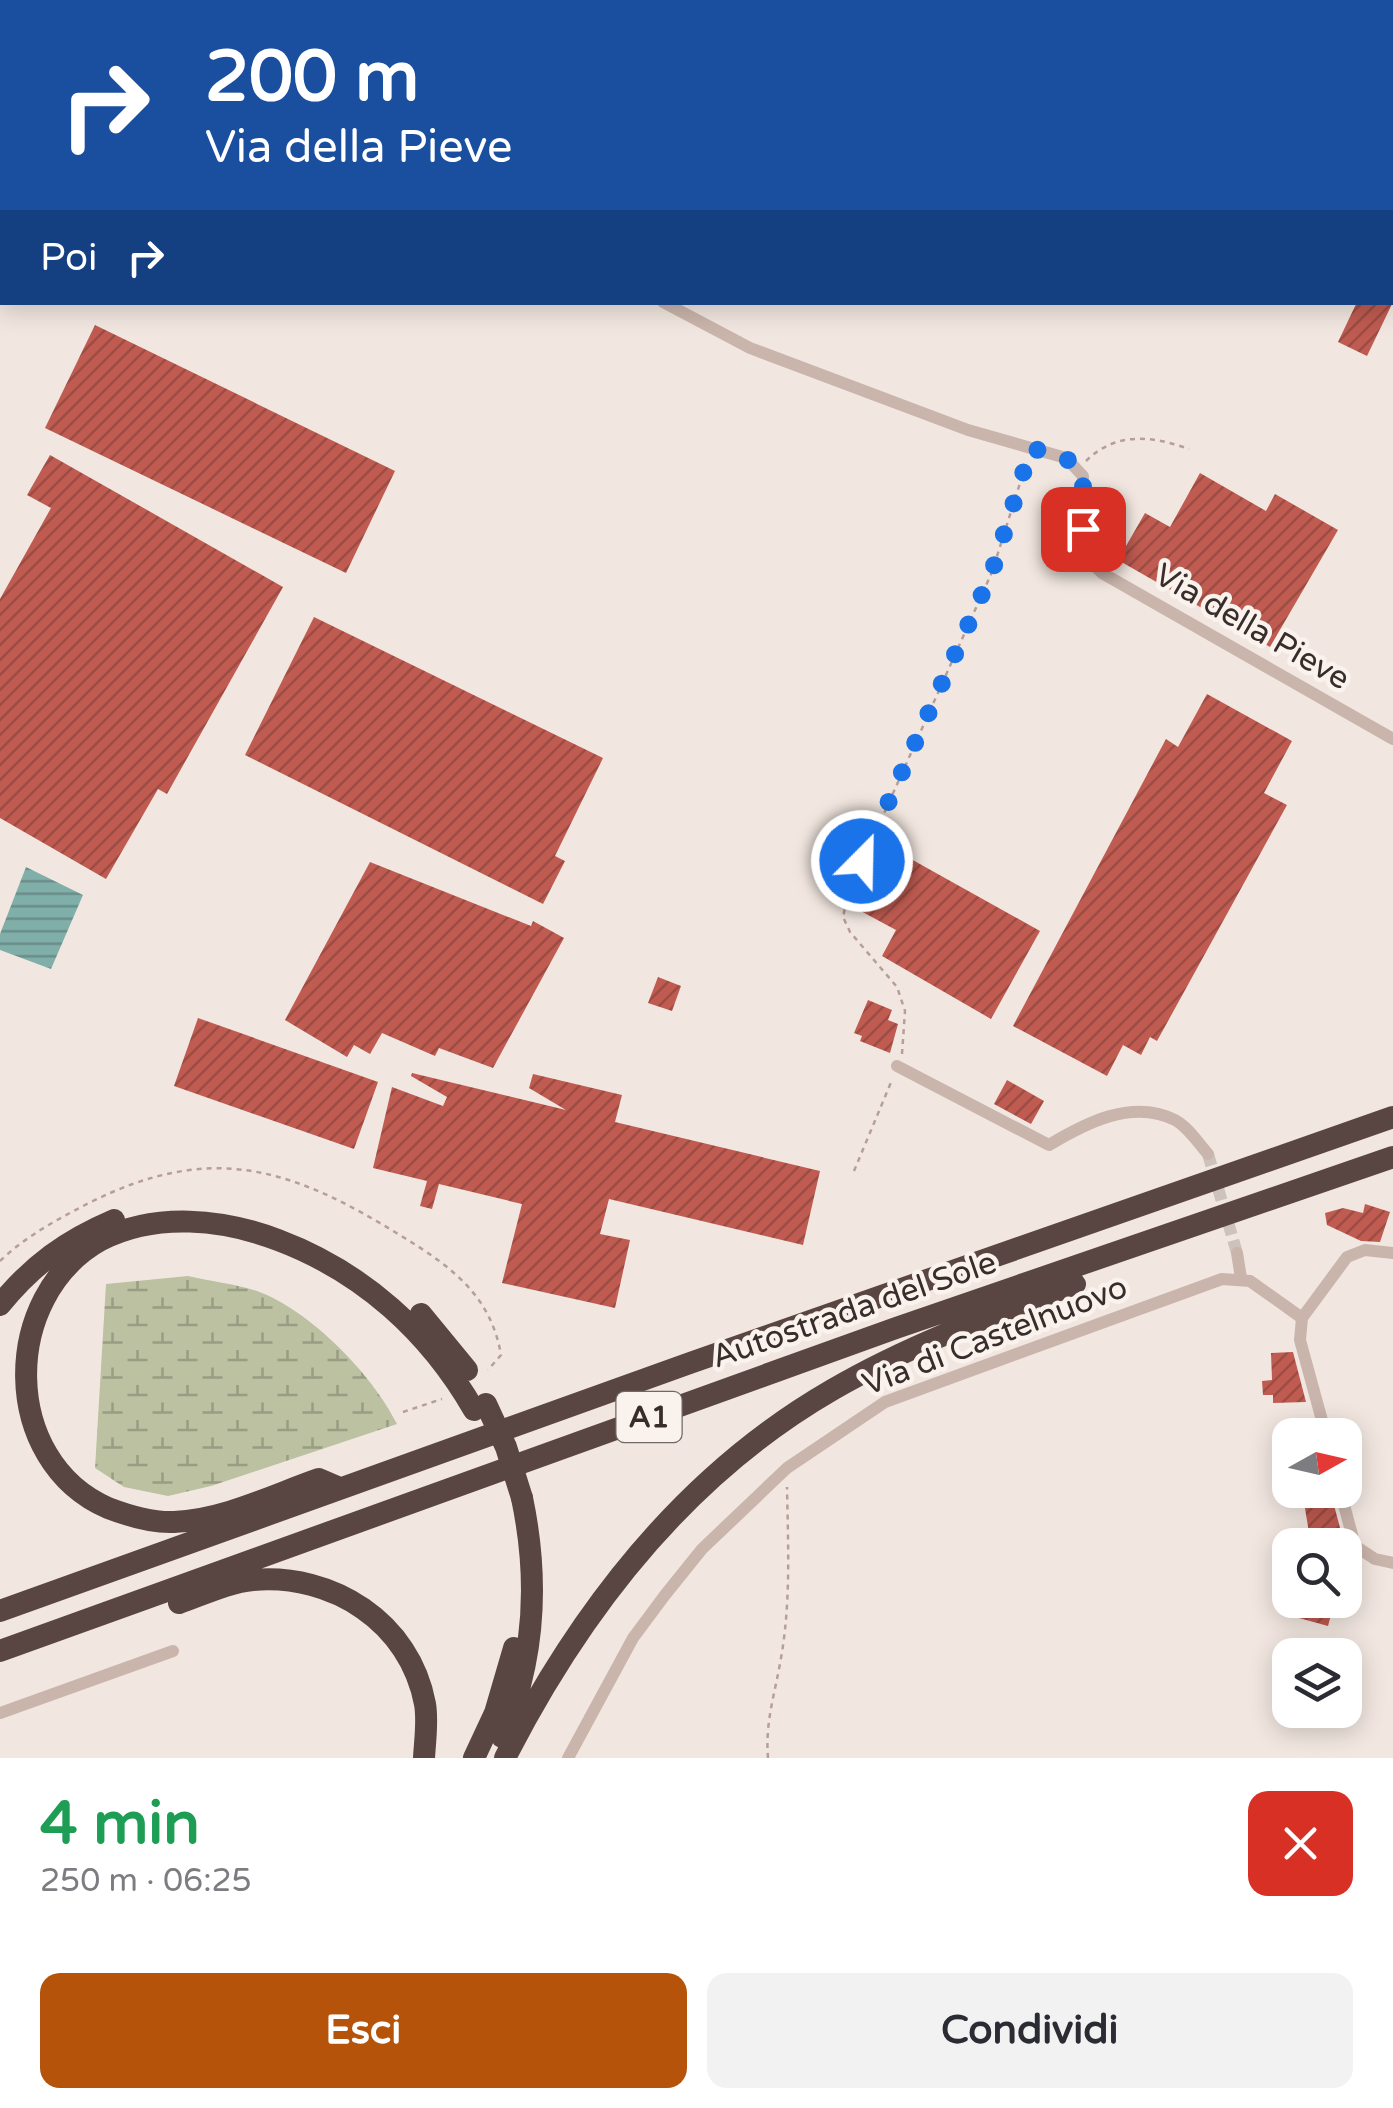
<!DOCTYPE html>
<html lang="it">
<head>
<meta charset="utf-8">
<style>
  :root { --surface:#fff; --page:#f2f2f3; --text:#2b2b33; --muted:#7c7c81; --accent:#b45309 }
  body { margin:0; font-family:"Varela Round",sans-serif; background:var(--page); color:var(--text); height:100vh; display:flex; flex-direction:column; font-size:38px; white-space:nowrap }
  * { box-sizing:border-box; margin:0 }
  p { font-size:32px; color:var(--muted) }
  .icon { flex:none; width:55px; height:55px; fill:none; stroke:currentColor; stroke-width:2; stroke-linecap:round; stroke-linejoin:round }
  .map { position:relative; height:1758px; overflow:hidden }
  .drawer { display:flex; flex-direction:column; background:var(--surface); flex:1 }
  .drawer>* { flex:none }
  .guide { position:absolute; left:0px; top:0px; width:1395px; height:305px; box-shadow:0 5px 25px #0003; background:#1a4fa0; color:#fff; overflow:hidden }
  .needle { width:65px; rotate:82deg }
  .fabs { position:absolute; left:1272px; top:1418px; display:grid; gap:20px }
  .fabs a { display:grid; place-items:center; width:90px; height:90px; border-radius:20px; background:var(--surface); box-shadow:0 5px 25px #0003; font-size:50px }
  .pin { position:absolute; display:grid; place-items:center; width:85px; height:85px; color:#fff; margin:-42px; border-radius:20px; box-shadow:0 5px 15px #0006 }
  .me { position:absolute; width:110px; margin:-55px; rotate:23deg; stroke-linejoin:round; filter:drop-shadow(0 0 8px #0008) }
  .turn { display:flex; align-items:center; gap:35px; height:210px; padding:0 40px; font-size:45px }
  .turn .icon { width:130px; height:130px; stroke-width:2.5 }
  .turn b { display:block; font-size:70px; line-height:85px }
  .then { display:flex; align-items:center; height:95px; padding:0 40px; background:#0003; gap:20px; font-size:38px }
  .round { display:grid; place-items:center; flex:none; width:105px; height:105px; border-radius:20px; background:var(--page) }
  .overview { display:flex; align-items:center; justify-content:space-between; height:170px; padding:0 40px }
  h1 { font-size:60px; font-weight:700; line-height:75px; color:#1e9e55 }
  .primary-button { display:flex; gap:20px; margin-top:auto; padding:20px 40px }
  .primary-button a { flex:1; height:115px; border-radius:20px; background:var(--accent); color:#fff; font-size:40px; font-weight:700; line-height:115px; text-align:center }
  .primary-button a+a { background:var(--page); color:var(--text) }
  .map>svg:first-child { display:block }
  .wetland { fill:url(#wetland-marsh) }
  .water { fill:url(#water-rules) }
  .building { fill:url(#building-hatch) }
  .lines { fill:none; stroke-linecap:round; stroke-linejoin:round }
  .minor-tunnel { stroke:#cdc2bc; stroke-width:12; stroke-dasharray:12 6; stroke-linecap:butt }
  .path { stroke:#b69f97; stroke-width:2.5; stroke-dasharray:5 5; stroke-linecap:butt }
  .minor { stroke:#cab5ac; stroke-width:12 }
  .motorway { stroke:#594642; stroke-width:22 }
  .motorway-bridge { stroke:#594642; stroke-width:22 }
  .route { stroke:#1a73e8; stroke-width:18; stroke-dasharray:0 32.4 }
  .labels { text-anchor:middle; dominant-baseline:central; stroke-width:9; stroke-linejoin:round; paint-order:stroke }
  .shield { fill:#faf2ed; stroke:#726865; stroke-width:2.5 }
  .shield-label { font-size:30px; font-weight:bold; fill:#382d2b }
  .street-label { font-size:32px; fill:#382d2b; stroke:#faf2ed }
</style>
</head>
<body>
<div class="map">
<svg width="1393" height="1758" viewBox="0 0 1393 1758">
  <defs>
    <pattern id="wetland-marsh" width="20" height="14" patternUnits="userSpaceOnUse" patternTransform="scale(2.5)"><rect width="20" height="14" fill="#bbc1a1"/><path d="M1 5h8M5 5V1M11 12h8M15 12V8" fill="none" stroke="#999d83"/></pattern>
    <pattern id="water-rules" width="6" height="5" patternUnits="userSpaceOnUse" patternTransform="scale(2.5)"><rect width="6" height="5" fill="#80aea9"/><path d="M0 2.5h6" fill="none" stroke="#6a8e8a"/></pattern>
    <pattern id="building-hatch" width="6" height="6" patternUnits="userSpaceOnUse" patternTransform="scale(2.5)"><rect width="6" height="6" fill="#bf5b51"/><path d="M-1 1l2-2M0 6l6-6M5 7l2-2" fill="none" stroke="#9c4c43"/></pattern>
  </defs>
  <rect width="100%" height="100%" fill="#f2e7e0"/>
  <!-- wetland -->
  <path class="wetland" d="M188 1276C210 1281 235 1284 257 1291 310 1310 373 1375 397 1424L211 1486 168 1496 124 1487 95 1468 106 1284Z"/>
  <!-- water -->
  <path class="water" d="M26 867 83 895 51 969 0 950V934Z"/>
  <!-- building -->
  <path class="building" d="M1357 302H1393L1367 356 1338 342Z
    M95 325 395 471 346 573 45 428Z
    M50 455 283 587 167 794 158 789 106 879 0 818V599L51 508 27 495Z
    M1200 473 1266 511 1275 494 1338 530 1270 647 1118 560 1145 513 1170 527Z
    M314 617 603 758 555 856 565 861 543 904 245 755Z
    M1207 694 1292 741 1264 793 1287 805 1157 1041 1150 1037 1141 1055 1123 1045 1107 1076 1013 1026 1166 739 1178 747Z
    M884 844 1040 931 991 1019 882 956 896 930 857 909 868 889 861 885Z
    M370 862 531 926 533 921 564 938 493 1068 439 1048 435 1056 382 1033 370 1054 354 1045 347 1057 285 1020Z
    M658 977 681 986 672 1011 648 1003Z
    M868 1000 892 1010 888 1020 898 1024 890 1053 860 1041 862 1036 854 1033Z
    M198 1018 378 1082 354 1149 174 1086Z
    M412 1073 566 1110 529 1088 533 1074 622 1095 615 1122 820 1171 803 1245 609 1199 600 1234 630 1240 615 1308 502 1283 522 1204 439 1184 432 1209 420 1206 427 1181 373 1168 392 1087 443 1106 447 1097 411 1076Z
    M1007 1080 1044 1101 1031 1124 994 1104Z
    M1365 1204 1390 1212 1380 1242 1361 1241 1327 1225 1325 1213 1343 1208 1363 1213Z
    M1293 1352 1306 1402 1273 1403V1395H1263L1262 1381 1272 1380 1271 1353Z
    M1302 1490H1330L1343 1539 1311 1545Z
    M1292 1600H1335L1328 1626 1288 1615Z"/>
  <g class="lines">
    <!-- minor-tunnel -->
    <path class="minor-tunnel" d="M1208 1154 1237 1253"/>
    <!-- path -->
    <path class="path" d="M1106 0 1113 2
      M851 2 855 0
      M1392 167H1393
      M1086 461C1116 431 1153 436 1189 449
      M902 1054 905 1011 897 987 850 932 843 917 848 894 992 572 1026 464
      M854 1171 892 1080
      M0 1261C26 1236 58 1219 89 1203 212 1141 292 1168 403 1237 452 1267 491 1296 501 1355L488 1370
      M403 1412 442 1399
      M768 1758C765 1721 775 1694 781 1658 791 1602 788 1543 787 1487"/>
    <!-- minor -->
    <path class="minor" d="M351 0 352 2
      M663 302 750 348 968 430 1066 458 1083 476V547L1086 557 1102 573 1393 739
      M897 1066 1049 1145C1084 1124 1132 1098 1175 1120 1187 1126 1199 1144 1208 1154
      M1237 1253 1241 1278
      M1326 1435 1300 1340 1302 1318 1347 1257 1365 1250 1393 1253
      M1340 1490 1355 1546 1375 1559 1393 1563
      M0 1713 173 1651
      M568 1758 633 1638 665 1595 702 1549 787 1468 885 1402 1222 1279 1250 1281 1302 1318"/>
    <!-- motorway -->
    <path class="motorway" d="M0 1305C32 1265 67 1240 114 1220
      M421 1314 467 1370
      M340 1488 319 1479C273 1495 224 1520 174 1522 152 1523 129 1516 108 1508 0 1461 0 1296 101 1240 156 1212 223 1219 278 1240 363 1272 429 1332 474 1410
      M179 1603C202 1595 229 1582 253 1580 332 1573 410 1622 425 1704 428 1721 425 1740 424 1758
      M0 1611 690 1363 1393 1117
      M0 1651 896 1328 1393 1157
      M502 1737C535 1661 539 1579 522 1498
      M474 1758 495 1713 514 1648
      M505 1758C581 1609 685 1475 832 1390 909 1345 992 1315 1075 1284"/>
    <!-- motorway-bridge -->
    <path class="motorway-bridge" d="M486 1404 506 1447 522 1498"/>
  </g>
  <g class="lines">
    <!-- route -->
    <path class="route" d="M862 861 992 572 1031 448 1066 458 1083 476V529"/>
  </g>
  <g class="labels">
    <!-- shield labels -->
    <rect class="shield" x="616.5" y="1392" width="65" height="50" rx="8"/>
    <g class="shield-label">
      <text x="649" y="1417">A1</text>
    </g>
    <!-- street labels -->
    <g class="street-label">
      <text transform="translate(1252 627) rotate(30)">Via della Pieve</text>
      <text transform="translate(854 1310) rotate(-19)">Autostrada del Sole</text>
      <text transform="translate(995 1336) rotate(-21)">Via di Castelnuovo</text>
    </g>
  </g>
</svg>
<div class="fabs">
<a><svg class="needle" viewBox="-14 -14 28 28"><path d="M0-13l5 13h-10z" fill="#e53935"/><path d="M0 13l5-13h-10z" fill="#7c7c81"/></svg></a>
<a><svg class="icon" aria-label="search" viewBox="0 0 24 24"><circle cx="10" cy="10" r="6"/><path d="M15 15l6 6"/></svg></a>
<a><svg class="icon" aria-label="layers" viewBox="0 0 24 24"><path d="M12 4l9 5-9 5-9-5zM3 14l9 5 9-5"/></svg></a>
</div>
<div class="pin" style="left:1083px;top:529px;background:#d93025"><svg class="icon" aria-label="arrive" viewBox="0 0 24 24"><path d="M6 21V4h12l-3 4 3 4H6"/></svg></div>
<svg class="me" style="left:862px;top:861px" viewBox="-20 -20 40 40"><circle r="17" fill="#1a73e8" stroke="#fff" stroke-width="3"/><path d="M0-11L8 9 0 5-8 9z" fill="#fff"/></svg>
<div class="guide">
<div class="turn"><svg class="icon" aria-label="right" viewBox="0 0 24 24"><path d="M7 20v-9h11M14 6l5 5-5 5"/></svg><div><b>200 m</b>Via della Pieve</div></div>
<div class="then">Poi<svg class="icon" aria-label="right" viewBox="0 0 24 24"><path d="M7 20v-9h11M14 6l5 5-5 5"/></svg></div>
</div>
</div>
<section class="drawer">
<div class="overview"><div><h1>4 min</h1><p>250 m · 06:25</p></div><a class="round" style="background:#d93025;color:#fff"><svg class="icon" aria-label="close" viewBox="0 0 24 24"><path d="M6 6l12 12M18 6L6 18"/></svg></a></div>
<div class="primary-button"><a>Esci</a><a>Condividi</a></div>
</section>
</body>
</html>
